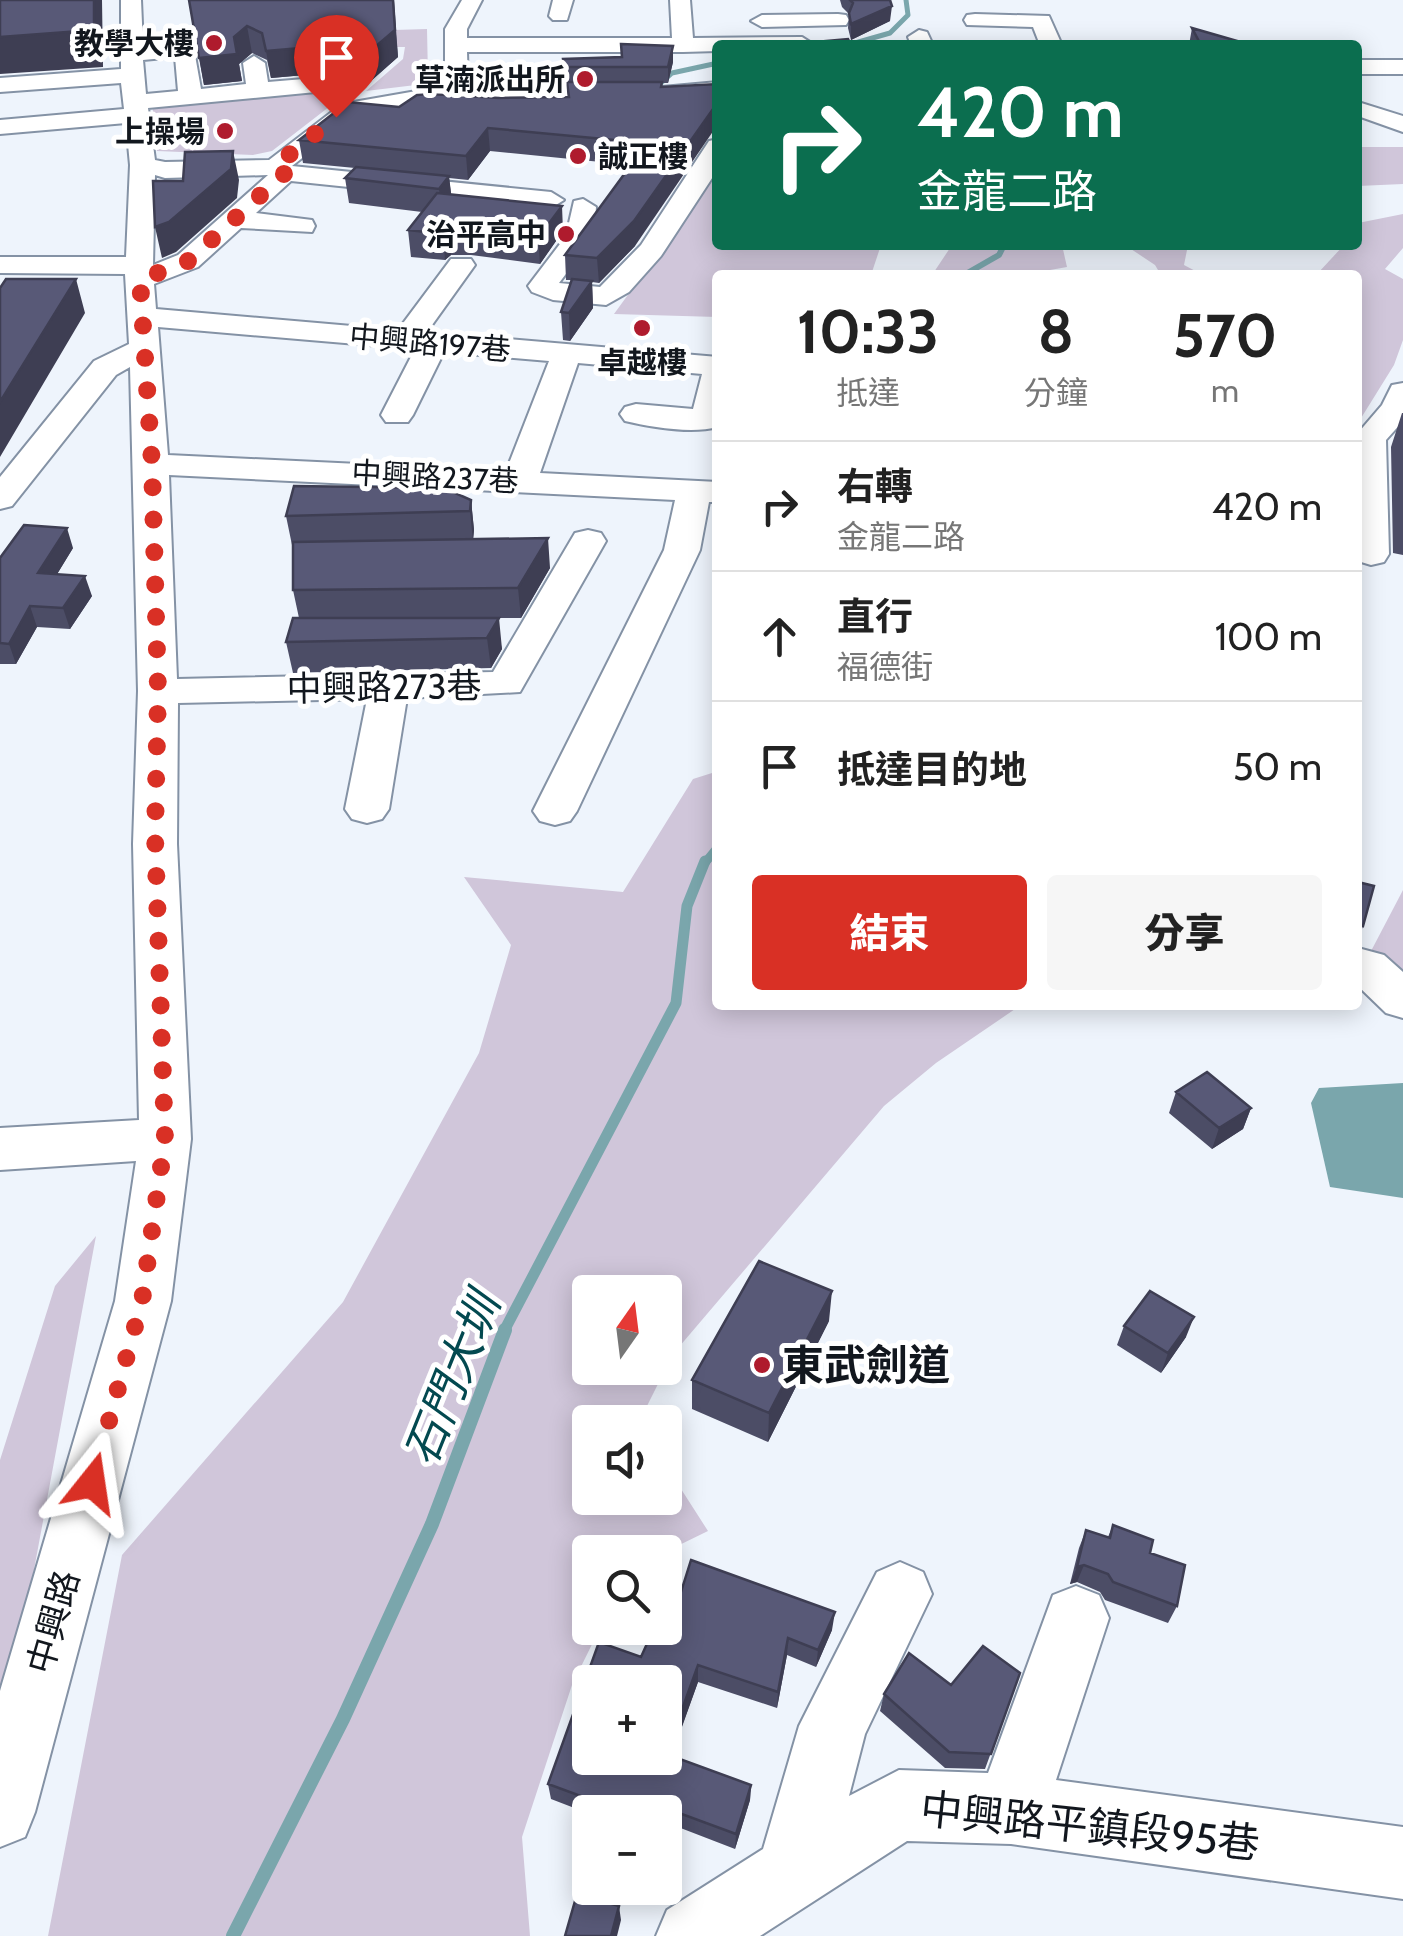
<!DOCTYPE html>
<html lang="zh-TW">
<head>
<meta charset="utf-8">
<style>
  :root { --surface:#fff; --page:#f6f6f6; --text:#222; --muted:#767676; --line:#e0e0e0; --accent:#d93025 }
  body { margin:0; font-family:Cabin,"Noto Sans TC",sans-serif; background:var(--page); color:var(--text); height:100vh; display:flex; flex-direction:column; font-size:38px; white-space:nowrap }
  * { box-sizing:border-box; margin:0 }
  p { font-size:32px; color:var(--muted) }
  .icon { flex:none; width:55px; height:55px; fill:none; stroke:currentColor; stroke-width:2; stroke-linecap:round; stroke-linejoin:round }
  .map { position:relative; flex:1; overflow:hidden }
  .drawer { position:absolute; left:712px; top:270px; width:650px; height:740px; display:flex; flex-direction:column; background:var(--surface); border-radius:10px; box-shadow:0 5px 25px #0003 }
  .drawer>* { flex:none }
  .top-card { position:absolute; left:712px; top:40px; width:650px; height:210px; border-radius:10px; box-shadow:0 5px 25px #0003; background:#0b6e4f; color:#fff; overflow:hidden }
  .needle { width:65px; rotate:14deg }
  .tools { position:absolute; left:572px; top:1275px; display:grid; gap:20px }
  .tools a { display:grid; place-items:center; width:110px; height:110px; border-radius:10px; background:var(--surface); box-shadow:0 5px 25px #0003; font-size:50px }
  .pin { position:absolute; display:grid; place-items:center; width:85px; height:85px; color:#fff; margin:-102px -42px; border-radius:50% 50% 50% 0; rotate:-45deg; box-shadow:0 0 10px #0007 }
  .pin .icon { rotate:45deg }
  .me { position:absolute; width:110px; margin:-55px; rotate:15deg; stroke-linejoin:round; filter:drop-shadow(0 0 8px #0008) }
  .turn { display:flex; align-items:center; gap:35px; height:210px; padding:0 40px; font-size:45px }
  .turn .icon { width:130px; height:130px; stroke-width:2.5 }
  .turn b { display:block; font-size:70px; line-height:85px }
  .eta { display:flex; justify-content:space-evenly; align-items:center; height:170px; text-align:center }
  .eta b { font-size:60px; font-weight:800; line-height:70px }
  .action { display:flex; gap:20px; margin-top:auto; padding:20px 40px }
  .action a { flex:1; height:115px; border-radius:10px; background:var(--accent); color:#fff; font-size:40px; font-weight:800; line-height:115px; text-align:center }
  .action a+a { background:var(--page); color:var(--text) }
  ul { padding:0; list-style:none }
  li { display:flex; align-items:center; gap:30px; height:130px; padding:0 40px; border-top:2px solid var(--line) }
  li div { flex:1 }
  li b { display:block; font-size:38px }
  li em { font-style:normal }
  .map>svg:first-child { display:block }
  .green { fill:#d0c6da; fill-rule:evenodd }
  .water { fill:#7aa6ac }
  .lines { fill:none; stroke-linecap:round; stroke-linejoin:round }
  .stream-far4 { stroke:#7aa6ac; stroke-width:5 }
  .stream-far3 { stroke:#7aa6ac; stroke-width:6 }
  .stream-far2 { stroke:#7aa6ac; stroke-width:9 }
  .stream-far1 { stroke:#7aa6ac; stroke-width:11 }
  .stream { stroke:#7aa6ac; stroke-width:14 }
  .minor-casing { stroke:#8492a5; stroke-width:4 }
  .minor { fill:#fff; fill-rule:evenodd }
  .wall { fill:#4c4d66 }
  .shaded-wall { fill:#3e3e53 }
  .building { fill:#585977; stroke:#3e3e53; stroke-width:2.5; fill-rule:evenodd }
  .route { stroke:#d93025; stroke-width:18; stroke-dasharray:0 32.4 }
  .poi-dot { fill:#af1b2d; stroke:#fff; stroke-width:4 }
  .labels { text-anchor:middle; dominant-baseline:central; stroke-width:10; stroke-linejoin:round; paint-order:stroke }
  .far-poi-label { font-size:30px; font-weight:bold; fill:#12171e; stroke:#fff; text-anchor:end }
  .far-street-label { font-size:30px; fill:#12171e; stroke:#fff }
  .street-label { font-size:35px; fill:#12171e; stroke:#fff }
  .near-poi-label { font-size:42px; font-weight:bold; fill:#12171e; stroke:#fff; text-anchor:start }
  .near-street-label { font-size:42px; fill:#12171e; stroke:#fff }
  .near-water-label { font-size:45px; font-style:italic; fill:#034950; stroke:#fff }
</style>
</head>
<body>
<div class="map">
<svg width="1403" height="1936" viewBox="0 0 1403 1936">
  <rect width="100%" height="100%" fill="#eef4fc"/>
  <!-- green -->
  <path class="green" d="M427 29 428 77 424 84 366 91 403 59 405 47H392L394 30Z
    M338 87V100L272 151 253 155 157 151 152 102Z
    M1358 147H1403V184L1358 186Z
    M710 182 717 183 718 245H881L871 275H718L717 317 614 314Z
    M1403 214V248L1385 269 1403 279V340L1394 365 1358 423V275H1300L1318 273 1344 245H1358V223Z
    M952 245H1062L1067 267 1022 275H932Z
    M1125 245H1188L1184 265 1203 275H1161L1155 265Z
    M717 762 718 1005H1021L936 1063 884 1106 673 1354 639 1422H590V1498H665V1464L708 1531 665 1552H590V1628H600L572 1685 522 1837 530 1936H48L122 1555 343 1302 479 1053 511 945 464 877 623 892 693 779 712 773ZM590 1292H665V1368H590Z
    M1403 890V983L1370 953Z
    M96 1236 25 1618 0 1690V1460L55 1286Z"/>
  <!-- water -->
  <path class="water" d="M1403 1083V1198L1330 1187 1311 1103 1319 1088Z"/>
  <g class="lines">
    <!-- stream-far4 -->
    <path class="stream-far4" d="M848 45 890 33 908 15 906 0
      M660 84 672 73 718 63"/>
    <!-- stream-far3 -->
    <path class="stream-far3" d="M964 275 999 255 1004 245"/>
    <!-- stream-far2 -->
    <path class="stream-far2" d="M704 864 718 847"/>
    <!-- stream-far1 -->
    <path class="stream-far1" d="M503 1333 676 1003 687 906 705 861"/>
    <!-- stream -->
    <path class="stream" d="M233 1936 343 1719 432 1524 505 1330"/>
    <defs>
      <path id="minor" d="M121 0H141L143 47 193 44 201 89 246 84 243 63 254 56 265 63 268 82 316 78 328 85 316 92 148 108 155 160 165 162 269 160 342 104 445 86V29L462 0H482L467 29V38H672L670 0H690L693 38 802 37 813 44 718 45V51L683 52H467L468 84 651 88 718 82V96L651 102 457 98 357 115 292 166 551 192 564 200 551 208 291 181 256 213 312 220 315 226 312 232 241 228 198 267 154 284 156 309 398 330 451 259H471L475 265 427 332 718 357V427C691 434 651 427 625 421L620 414 625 407 636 404 693 409 702 374 578 363 540 473 718 482V502H709L700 550 577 811 570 821 555 825 540 821 533 811 664 550 675 500 169 475 177 679 493 672 575 533 588 530 601 533 606 541 520 692 407 698 389 809 382 819 367 823 352 819 345 809 367 699 178 703 177 844 191 1139 171 1301 35 1812 25 1837 0 1847V1691L115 1301 136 1161 0 1170V1128L139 1120 133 844 138 691 130 367 116 375 12 506 0 509V477L94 361 129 344 125 274 0 273V257H126L130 165 126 123 0 134V120L124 109 121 83 0 92V78L121 69ZM175 57 178 91 146 94 143 60ZM155 175 165 178 268 175 178 255 153 265ZM158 327 415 349 381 415 386 422H408L413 415 444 352 549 361 506 471 168 455Z
        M553 0H573L567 20H553L549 16Z
        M838 14 846 15 849 20 846 25 762 27 751 21 762 15Z
        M975 14 1049 16 1062 45H1040L1033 27 967 25 964 20 967 15Z
        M919 30 927 32 933 45H911L908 37Z
        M1358 60H1403V74H1358Z
        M1358 102 1403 116V132L1358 116Z
        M718 139V169L661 256 629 292 606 305 553 300 532 292 528 286 566 236 574 201 583 199 596 207 594 237 559 283 600 287 641 245 709 141Z
        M1403 383V421L1386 440 1389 554 1384 562 1371 565 1358 561V433L1382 405 1392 385Z
        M1358 948 1384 955 1403 972V1018L1386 1013 1358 986Z
        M900 1562 923 1572 932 1594 865 1734 849 1796 899 1770 988 1773 1053 1595 1076 1586 1099 1595 1109 1618 1056 1780 1403 1827V1899L1011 1844 907 1841 760 1936H656L667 1910 763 1849 799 1726 877 1572Z"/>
    </defs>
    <!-- minor casing -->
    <use href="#minor" class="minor-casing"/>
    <!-- minor -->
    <use href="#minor" class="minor"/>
  </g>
  <!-- wall -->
  <path class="wall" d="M189 0H394L398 57 372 80 331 83 316 74 271 78 267 60 252 53 239 64 242 81 204 85Z
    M840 0H890V21L851 40 848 28 849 14 842 7Z
    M1192 28 1251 45H1189Z
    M621 44 673 46V62L668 83H662L635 246 599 283 592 282 593 308 570 341 563 340 561 312 571 280H566L565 255 631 165 490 151 468 180 449 178 451 194 563 231 540 264 471 255H451L445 260 411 257 408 230 422 212 349 203 345 178 355 168 303 163 299 140 399 107 499 98 568 97 563 59 621 58Z
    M1402 413H1403V555L1393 553 1391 447Z
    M471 500 474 530 473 539 550 568 521 618H494L502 649 491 668 293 673 286 642 299 618 293 590V545H292L286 516Z
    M73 548 57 574 92 596 70 629 37 627 16 664H0V558Z
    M1358 882 1363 926 1358 940Z
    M1176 1092 1251 1108 1243 1129 1212 1149 1169 1113Z
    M829 1321 768 1442 692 1409V1380Z
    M1124 1326 1186 1337 1161 1373 1117 1345Z
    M1113 1525 1150 1553 1177 1606 1168 1623 1105 1600 1100 1592 1077 1582 1070 1584 1079 1548 1086 1530 1108 1537Z
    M675 1611 832 1630 816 1667 787 1655 777 1708 698 1682 671 1756 751 1785 750 1800 735 1849 665 1822V1812H590V1814L551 1799 548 1784Z
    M1020 1673 985 1769 945 1768 880 1711 884 1694 951 1685Z"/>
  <!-- shaded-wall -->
  <path class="shaded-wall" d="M94 0H102L103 67 0 74V37Z
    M393 0 398 57 372 80 368 53Z
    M892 6 890 21 851 40V24Z
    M247 26 252 53 239 64 242 81 204 85 199 58 234 37Z
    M673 46V62L668 83V67Z
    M312 47 316 74 271 78 266 51Z
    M718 102V124L635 246 599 283 597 258Z
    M488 128 490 151 468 180 466 156Z
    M233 151 239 180 237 198 176 252 162 258 155 227Z
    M449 176 452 201 442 214 439 189Z
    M562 206 563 231 540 264 538 238Z
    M448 229 451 255 445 260 443 234Z
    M76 279 85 313 0 457V402Z
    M592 281 593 308 570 341 569 313Z
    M471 500 474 530 473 541 470 511Z
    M67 528 73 548 45 594 38 573Z
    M548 538 550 568 521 618 518 588Z
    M85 576 92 596 70 629 63 608Z
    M30 606 37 627 16 664 9 644Z
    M499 618 502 649 491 668 487 638Z
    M1251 1108 1243 1129 1212 1149 1219 1128Z
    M832 1291 829 1321 768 1442 769 1413Z
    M1194 1317 1186 1337 1161 1373 1168 1353Z
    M1084 1565 1077 1582 1070 1584 1077 1567Z
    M835 1612 832 1630 816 1667 818 1650Z
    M788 1638 787 1655 777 1708 778 1692Z
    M698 1665V1682L667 1769 666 1754Z
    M751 1785 750 1800 735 1849 736 1834Z
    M619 1906 621 1920 617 1936H611Z"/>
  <!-- building -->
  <path class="building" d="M0 0H94V30L0 37Z
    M189 0H393L395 30 368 53 327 56 312 47 266 51 262 33 247 26 234 37 237 54 199 58Z
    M850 0H890L892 6 851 24 849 13 853 3Z
    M1192 28 1251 45H1201Z
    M848 39 851 45H781Z
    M621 44 673 46 668 67H564L563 59 622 57Z
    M567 82H662L661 87 718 84V102L634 221 597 258 565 255 647 143 488 128 466 156 299 140 348 102 399 107 417 95 429 94 499 98 569 97Z
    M233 151 231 169 169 222 155 227 153 181H183L185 152Z
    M356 167 449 176 439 189 345 178Z
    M437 193 562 206 538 238 468 229H448L443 234 408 230Z
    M6 279H76L0 402V288Z
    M572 279 592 281 569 313 561 312Z
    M294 486 444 488 471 500 470 511 286 516Z
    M24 525 67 528 38 573 85 576 63 608 30 606 9 644 0 643V558Z
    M548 538 518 588 293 590V542Z
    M293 618H499L487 638 286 642Z
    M1358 882 1374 886 1363 926 1358 924Z
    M1207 1072 1251 1108 1219 1128 1176 1092Z
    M759 1261 832 1291 769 1413 692 1380Z
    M1150 1291 1194 1317 1168 1353 1124 1326Z
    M1113 1525 1153 1540 1150 1553 1185 1565 1177 1606 1113 1582 1108 1574 1084 1565 1077 1567 1086 1530 1110 1538Z
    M691 1560 835 1612 818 1650 788 1638 778 1692 698 1665 666 1754 751 1785 736 1834 663 1807 661 1812H624L548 1784 599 1642 641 1657 654 1628H665V1608L675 1611ZM590 1682H665V1758H590Z
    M983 1646 1020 1673 991 1754 949 1752 884 1694 909 1653 951 1685Z
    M577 1894 619 1906 611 1936H565Z"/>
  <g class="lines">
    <!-- route -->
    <path class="route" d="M92 1483 142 1301 165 1139 155 835 158 691 152 464 140 280 188 261 285 173 275 166 336 117"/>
  </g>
  <!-- markers -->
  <g class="poi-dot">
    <circle cx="214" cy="43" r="10"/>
    <circle cx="585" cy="79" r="10"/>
    <circle cx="225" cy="131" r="10"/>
    <circle cx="578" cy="156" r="10"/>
    <circle cx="566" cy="234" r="10"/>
    <circle cx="642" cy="328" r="10"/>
    <circle cx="762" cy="1365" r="10"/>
  </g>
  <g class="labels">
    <!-- far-poi labels -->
    <g class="far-poi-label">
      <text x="194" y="43">教學大樓</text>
      <text x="565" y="79">草湳派出所</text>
      <text x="205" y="131">上操場</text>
      <text x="598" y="156" text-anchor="start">誠正樓</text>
      <text x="546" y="234">治平高中</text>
      <text x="642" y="362" text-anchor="middle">卓越樓</text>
    </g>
    <!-- far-street labels -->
    <g class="far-street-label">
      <text transform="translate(430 343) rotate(5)">中興路197巷</text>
      <text transform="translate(435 477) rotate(3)">中興路237巷</text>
    </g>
    <!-- street labels -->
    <g class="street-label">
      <text transform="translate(384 687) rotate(-1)">中興路273巷</text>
      <text transform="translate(53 1622) rotate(-74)">中興路</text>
    </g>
    <!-- near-poi labels -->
    <g class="near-poi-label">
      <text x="782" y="1365">東武劍道</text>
    </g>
    <!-- near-street labels -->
    <g class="near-street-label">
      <text transform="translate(1090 1826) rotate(6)">中興路平鎮段95巷</text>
    </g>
    <!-- near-water labels -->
    <g class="near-water-label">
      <text transform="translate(452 1379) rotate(-68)">石門大圳</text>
    </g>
  </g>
</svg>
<div class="tools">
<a><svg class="needle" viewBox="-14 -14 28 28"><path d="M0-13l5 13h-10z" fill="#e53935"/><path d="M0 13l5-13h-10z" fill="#767676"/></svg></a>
<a><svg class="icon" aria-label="sound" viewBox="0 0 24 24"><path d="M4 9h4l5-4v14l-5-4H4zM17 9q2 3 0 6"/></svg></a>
<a><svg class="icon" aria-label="search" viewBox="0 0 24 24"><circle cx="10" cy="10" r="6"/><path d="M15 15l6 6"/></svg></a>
<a>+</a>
<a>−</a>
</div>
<div class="pin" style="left:336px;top:117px;background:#d93025"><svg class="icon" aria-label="arrive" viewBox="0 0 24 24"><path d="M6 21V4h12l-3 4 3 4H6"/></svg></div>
<svg class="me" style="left:92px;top:1483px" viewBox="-20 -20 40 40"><path d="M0-17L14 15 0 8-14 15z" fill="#d93025" stroke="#fff" stroke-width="4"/></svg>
<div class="top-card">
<div class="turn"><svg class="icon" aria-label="right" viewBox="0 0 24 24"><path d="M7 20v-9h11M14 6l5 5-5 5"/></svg><div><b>420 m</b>金龍二路</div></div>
</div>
<section class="drawer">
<div class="eta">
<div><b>10:33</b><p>抵達</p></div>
<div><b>8</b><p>分鐘</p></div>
<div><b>570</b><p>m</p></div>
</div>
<ul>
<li><svg class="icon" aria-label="right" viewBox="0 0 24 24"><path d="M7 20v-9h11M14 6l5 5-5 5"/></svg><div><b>右轉</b><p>金龍二路</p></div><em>420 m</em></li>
<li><svg class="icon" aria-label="ahead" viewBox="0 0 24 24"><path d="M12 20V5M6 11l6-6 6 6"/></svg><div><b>直行</b><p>福德街</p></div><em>100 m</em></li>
<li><svg class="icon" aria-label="arrive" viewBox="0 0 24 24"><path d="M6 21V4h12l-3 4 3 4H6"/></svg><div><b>抵達目的地</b></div><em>50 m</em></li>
</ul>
<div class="action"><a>結束</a><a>分享</a></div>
</section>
</div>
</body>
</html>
